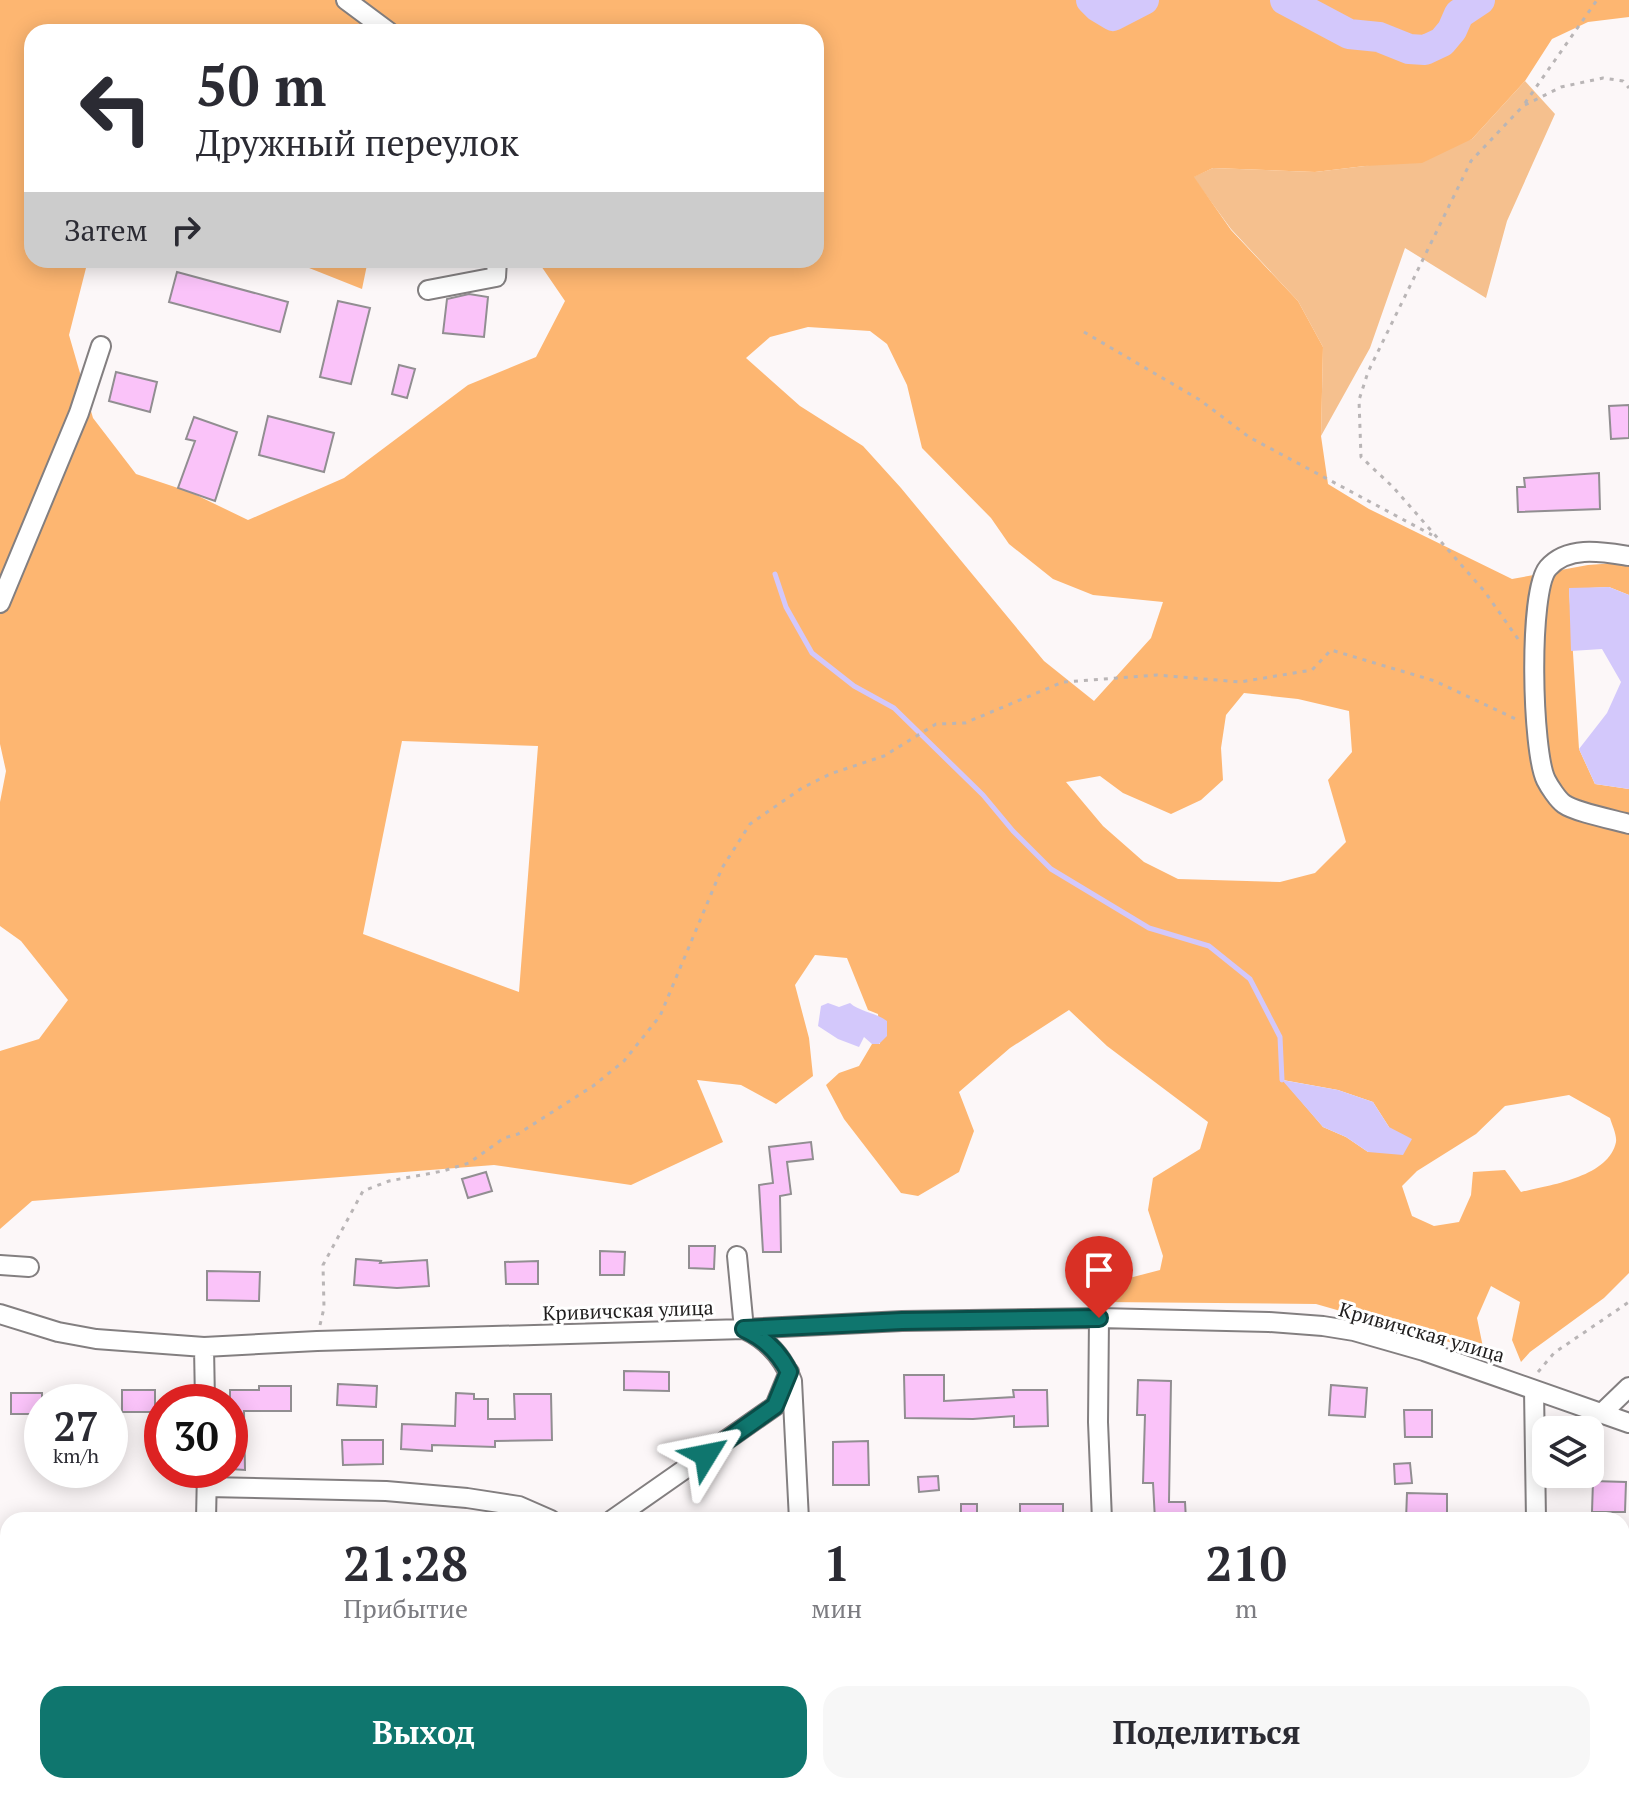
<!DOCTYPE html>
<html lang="ru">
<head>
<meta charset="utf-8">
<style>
  :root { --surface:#fff; --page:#f7f7f7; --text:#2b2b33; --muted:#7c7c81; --accent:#0f766e }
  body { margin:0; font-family:"PT Serif",serif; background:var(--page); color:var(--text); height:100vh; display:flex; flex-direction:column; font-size:30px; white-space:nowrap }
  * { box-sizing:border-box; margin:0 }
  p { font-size:26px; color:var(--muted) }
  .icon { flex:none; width:44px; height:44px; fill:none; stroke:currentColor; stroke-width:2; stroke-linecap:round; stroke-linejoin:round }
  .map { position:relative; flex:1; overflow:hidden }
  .panel { position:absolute; left:0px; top:1512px; width:1630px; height:282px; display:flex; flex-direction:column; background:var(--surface); border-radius:24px 24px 0 0; box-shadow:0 4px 20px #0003 }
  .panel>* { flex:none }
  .guide { position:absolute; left:24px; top:24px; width:800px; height:244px; border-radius:24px; box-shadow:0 4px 20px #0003; background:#fff; color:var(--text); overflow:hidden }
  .tools { position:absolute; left:1532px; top:1416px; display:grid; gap:16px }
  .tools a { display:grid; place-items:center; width:72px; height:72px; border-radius:16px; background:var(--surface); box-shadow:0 4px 20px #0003; font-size:40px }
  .speed { position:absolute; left:24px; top:1384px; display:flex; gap:16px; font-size:40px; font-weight:700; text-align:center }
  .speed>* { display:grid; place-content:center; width:104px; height:104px; border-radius:50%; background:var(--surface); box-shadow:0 4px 20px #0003; line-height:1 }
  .speed small { font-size:20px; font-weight:400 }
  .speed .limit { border:12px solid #d22; background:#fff; color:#111 }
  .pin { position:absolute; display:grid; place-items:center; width:68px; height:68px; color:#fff; margin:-82px -34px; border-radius:50% 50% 50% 0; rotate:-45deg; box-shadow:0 0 8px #0007 }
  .pin .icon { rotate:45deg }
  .me { position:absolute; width:88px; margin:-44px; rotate:55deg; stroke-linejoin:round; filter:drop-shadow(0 0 6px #0008) }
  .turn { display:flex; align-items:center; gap:28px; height:168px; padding:0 40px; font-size:36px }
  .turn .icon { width:104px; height:104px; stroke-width:2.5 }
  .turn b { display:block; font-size:56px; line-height:68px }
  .then { display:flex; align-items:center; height:76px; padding:0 40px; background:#0003; gap:16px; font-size:30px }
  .eta { display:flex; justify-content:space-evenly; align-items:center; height:136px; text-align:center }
  .eta b { font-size:48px; font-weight:700; line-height:56px }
  .button { display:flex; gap:16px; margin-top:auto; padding:16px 40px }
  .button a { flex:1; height:92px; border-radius:24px; background:var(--accent); color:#fff; font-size:32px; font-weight:700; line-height:92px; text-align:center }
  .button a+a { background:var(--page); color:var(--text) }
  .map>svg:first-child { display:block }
  .green { fill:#f5c08e }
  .forest { fill:#fdb671; fill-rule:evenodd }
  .water { fill:#d3c8fb }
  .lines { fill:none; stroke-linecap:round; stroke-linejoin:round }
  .stream { stroke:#d3c8fb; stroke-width:5 }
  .river { stroke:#d3c8fb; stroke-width:30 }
  .building { fill:#fac3f9; stroke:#918e91; stroke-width:2 }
  .minor-casing { stroke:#837f80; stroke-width:22 }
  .path { stroke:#b9b5b6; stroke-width:3; stroke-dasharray:4 6; stroke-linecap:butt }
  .minor { stroke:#fff; stroke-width:18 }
  .route-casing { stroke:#0a4d48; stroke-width:20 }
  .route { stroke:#0f766e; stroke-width:14 }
  .labels { text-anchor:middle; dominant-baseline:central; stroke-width:6; stroke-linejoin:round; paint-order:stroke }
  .street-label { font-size:20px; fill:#201e1e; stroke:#fff }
</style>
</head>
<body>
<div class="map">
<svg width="1629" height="1793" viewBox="0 0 1629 1793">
  <rect width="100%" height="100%" fill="#fcf7f8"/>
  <!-- green -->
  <path class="green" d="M1525 81 1555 114 1507 221 1486 298 1405 248 1370 348 1321 436 1323 347 1298 301 1231 229 1193 177 1213 168 1315 172 1365 166 1472 139Z"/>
  <!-- forest -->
  <path class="forest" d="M0 0H1629V17L1588 22 1552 39 1525 81 1472 139 1422 163 1365 166 1315 172 1213 168 1194 177 1231 230 1298 301 1323 347 1321 436 1328 484 1369 509 1512 579 1588 565 1629 562V595L1609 587 1569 589 1579 749 1595 784 1629 789V1273L1604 1298 1530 1352 1521 1362 1512 1340 1520 1302 1491 1286 1477 1318 1484 1352 1316 1304 1104 1302 1087 1289 1160 1270 1163 1256 1148 1210 1153 1178 1200 1149 1208 1122 1107 1046 1069 1010 1010 1048 959 1092 974 1131 959 1172 918 1196 901 1193 844 1119 826 1085 839 1073 859 1066 872 1044H880L878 1014 868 1010 847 958 815 955 795 985 809 1038 813 1076 776 1104 741 1085 697 1080 723 1142 631 1185 494 1165 32 1201 0 1229V1051L39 1039 68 1000 21 941 0 926V802L6 771 0 744ZM32 32H816V260H537L565 301 536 357 468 385 344 478 248 520 190 492 136 474 93 418 69 335 86 268 106 260H32ZM808 327 870 331 887 344 907 385 922 448 991 518 1009 544 1053 579 1093 595 1163 602 1151 638 1094 701 1044 661 901 488 863 446 800 406 746 358 770 337ZM1244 693 1298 699 1349 711 1352 752 1328 780 1346 842 1315 873 1280 882 1178 879 1144 862 1103 826 1066 782 1100 776 1123 793 1171 814 1201 800 1223 780 1221 748 1226 715ZM402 741 538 746 519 992 363 934ZM1283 1080 1338 1090 1373 1102 1389 1127 1368 1152 1346 1137 1323 1127ZM1569 1095 1610 1118C1612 1125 1617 1135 1616 1142 1609 1177 1550 1185 1521 1192L1505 1170 1473 1172 1471 1195 1459 1222 1434 1226 1412 1216 1402 1186 1417 1171 1476 1134 1505 1106Z
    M290 260H368L362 289 294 262Z
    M8 1683V1786H209V1793H0V1686Z"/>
  <!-- water -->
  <path class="water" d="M1609 587 1629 595V789L1595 784 1579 749 1607 713 1621 682 1602 649 1571 651 1569 588Z
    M828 1003 839 1007 850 1003C860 1012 875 1012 887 1021V1036L879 1044H872L864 1037 859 1047 838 1039 818 1026 821 1006Z
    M1282 1080 1338 1090 1373 1102 1389 1127 1412 1139 1403 1155 1368 1152 1346 1137 1323 1127Z"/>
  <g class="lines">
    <!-- stream -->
    <path class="stream" d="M775 574 786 607 812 653 854 686 894 708 983 795 1013 831 1051 869 1149 928 1209 946 1250 979 1280 1037 1282 1080"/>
    <!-- river -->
    <path class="river" d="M1091 0 1098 7 1113 16 1144 0
      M1285 0 1349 34 1379 37 1409 49 1425 50 1442 42 1452 30 1459 14 1480 0"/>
  </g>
  <!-- building -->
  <path class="building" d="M177 272 288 302 280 332 169 302Z
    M469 294 488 297 484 337 443 333 447 299Z
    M338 301 370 308 351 384 320 377Z
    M399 365 415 369 407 398 392 394Z
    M116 372 157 382 150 412 109 401Z
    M1629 405V438L1611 439 1609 406Z
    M268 416 334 433 324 472 259 455Z
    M194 417 237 432 215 501 178 488 195 441 186 439Z
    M1599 473 1600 509 1518 512 1517 487H1525L1524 478Z
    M811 1142 813 1159 787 1162 791 1194 780 1196 781 1252H763L759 1185 773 1183 769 1147Z
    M486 1172 492 1191 468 1198 462 1179Z
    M689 1246H715L714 1269 689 1268Z
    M600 1251 625 1252 624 1275H600Z
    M356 1259 381 1261 380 1263 427 1260 429 1286 397 1288 354 1285Z
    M538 1261V1284H506L505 1262Z
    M207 1271 260 1272 259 1301 207 1300Z
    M624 1371 669 1372V1391L624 1390Z
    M904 1375H944V1401L1014 1397 1013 1390H1047L1048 1426 1014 1427V1416L973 1419 905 1418Z
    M1138 1380 1171 1381 1169 1502H1185L1186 1520H1155L1153 1483H1143L1145 1415H1137Z
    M338 1384 377 1386 376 1407 337 1405Z
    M1331 1385 1367 1388 1365 1417 1329 1415Z
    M259 1386H291V1411H244L245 1470 230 1469V1390H259Z
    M122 1390H155V1412H122Z
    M11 1393H42V1414H11Z
    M456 1393 474 1394V1399H488V1419H515L514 1394H551L552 1440 495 1441V1447L432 1445V1451L401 1449 402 1424 455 1426Z
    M1404 1410H1432V1437H1405Z
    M342 1440H383V1464L343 1465Z
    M868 1441 869 1485H833V1442Z
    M1410 1463 1412 1483 1395 1484 1394 1464Z
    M938 1476 939 1490 919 1492 918 1477Z
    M1593 1481 1626 1482 1625 1512H1592Z
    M1407 1493 1447 1494V1520H1406Z
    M961 1504H977V1520H961Z
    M1020 1504H1063V1520H1020Z"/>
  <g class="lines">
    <defs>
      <path id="minor" d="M346 0 389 32
        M428 290 496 277 497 260
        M1629 556C1603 552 1568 545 1548 568 1528 591 1532 752 1546 780 1549 786 1558 800 1564 804 1575 812 1615 820 1629 824
        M0 603 79 413 101 346
        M737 1256 744 1329C768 1340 783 1357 792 1381L799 1520
        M0 1265 29 1267
        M0 1314 58 1332 96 1339 204 1347 317 1341 744 1329 902 1321 1099 1318 1269 1322 1323 1326 1354 1331 1424 1351 1629 1423
        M1099 1318 1098 1422 1102 1520
        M204 1347 205 1402
        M1534 1390 1536 1520
        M1602 1413 1629 1387
        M207 1487 386 1491 467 1498 519 1506 551 1520
        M206 1520 207 1470
        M612 1520 775 1406 789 1372
        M0 1589 8 1596
        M423 1786 424 1793
        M808 1786 809 1793
        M1540 1786V1793
        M270 1793 281 1786
        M1140 1793V1786"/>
    </defs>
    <!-- minor casing -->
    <use href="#minor" class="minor-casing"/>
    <!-- path -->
    <path class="path" d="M1525 103 1597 0
      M1084 332 1200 400 1249 437 1432 535
      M1518 639 1485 592 1393 487 1361 457 1359 400 1368 372 1471 161 1523 106 1561 87 1603 78 1623 81 1629 88
      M320 1325 324 1308 323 1265 363 1191 389 1181 443 1171 469 1163 504 1138 518 1134 593 1086 624 1061 660 1016 722 868 750 824 802 788 830 774 884 756 936 724 965 723 1063 682 1157 675 1240 682 1312 670 1331 650 1435 681 1518 720
      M1538 1372 1554 1353 1629 1302"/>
    <!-- minor -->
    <use href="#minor" class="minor"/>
  </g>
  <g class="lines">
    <defs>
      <path id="route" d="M706 1455 775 1406 789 1372C779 1352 765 1338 744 1329L902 1321 1099 1318"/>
    </defs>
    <!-- route casing -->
    <use href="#route" class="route-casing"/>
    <!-- route -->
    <use href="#route" class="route"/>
  </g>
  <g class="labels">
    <!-- street labels -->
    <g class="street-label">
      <text transform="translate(628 1310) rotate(-2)">Кривичская улица</text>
      <text transform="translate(1422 1332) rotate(16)">Кривичская улица</text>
    </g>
  </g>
</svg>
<div class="tools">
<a><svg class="icon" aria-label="layers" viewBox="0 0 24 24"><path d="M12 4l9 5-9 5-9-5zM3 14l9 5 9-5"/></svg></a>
</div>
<div class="speed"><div>27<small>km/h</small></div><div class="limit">30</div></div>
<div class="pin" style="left:1099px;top:1318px;background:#d93025"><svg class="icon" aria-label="arrive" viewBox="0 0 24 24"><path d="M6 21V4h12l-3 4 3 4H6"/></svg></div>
<svg class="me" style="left:706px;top:1455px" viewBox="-20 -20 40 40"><path d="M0-17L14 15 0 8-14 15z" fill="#0f766e" stroke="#fff" stroke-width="4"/></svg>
<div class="guide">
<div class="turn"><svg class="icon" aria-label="left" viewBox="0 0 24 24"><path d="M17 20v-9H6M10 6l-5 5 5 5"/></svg><div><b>50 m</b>Дружный переулок</div></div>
<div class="then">Затем<svg class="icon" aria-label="right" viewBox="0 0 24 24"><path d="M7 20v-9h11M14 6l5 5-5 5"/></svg></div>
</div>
<section class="panel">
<div class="eta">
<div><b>21:28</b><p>Прибытие</p></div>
<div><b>1</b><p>мин</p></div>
<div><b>210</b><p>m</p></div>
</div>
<div class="button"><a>Выход</a><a>Поделиться</a></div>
</section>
</div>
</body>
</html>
